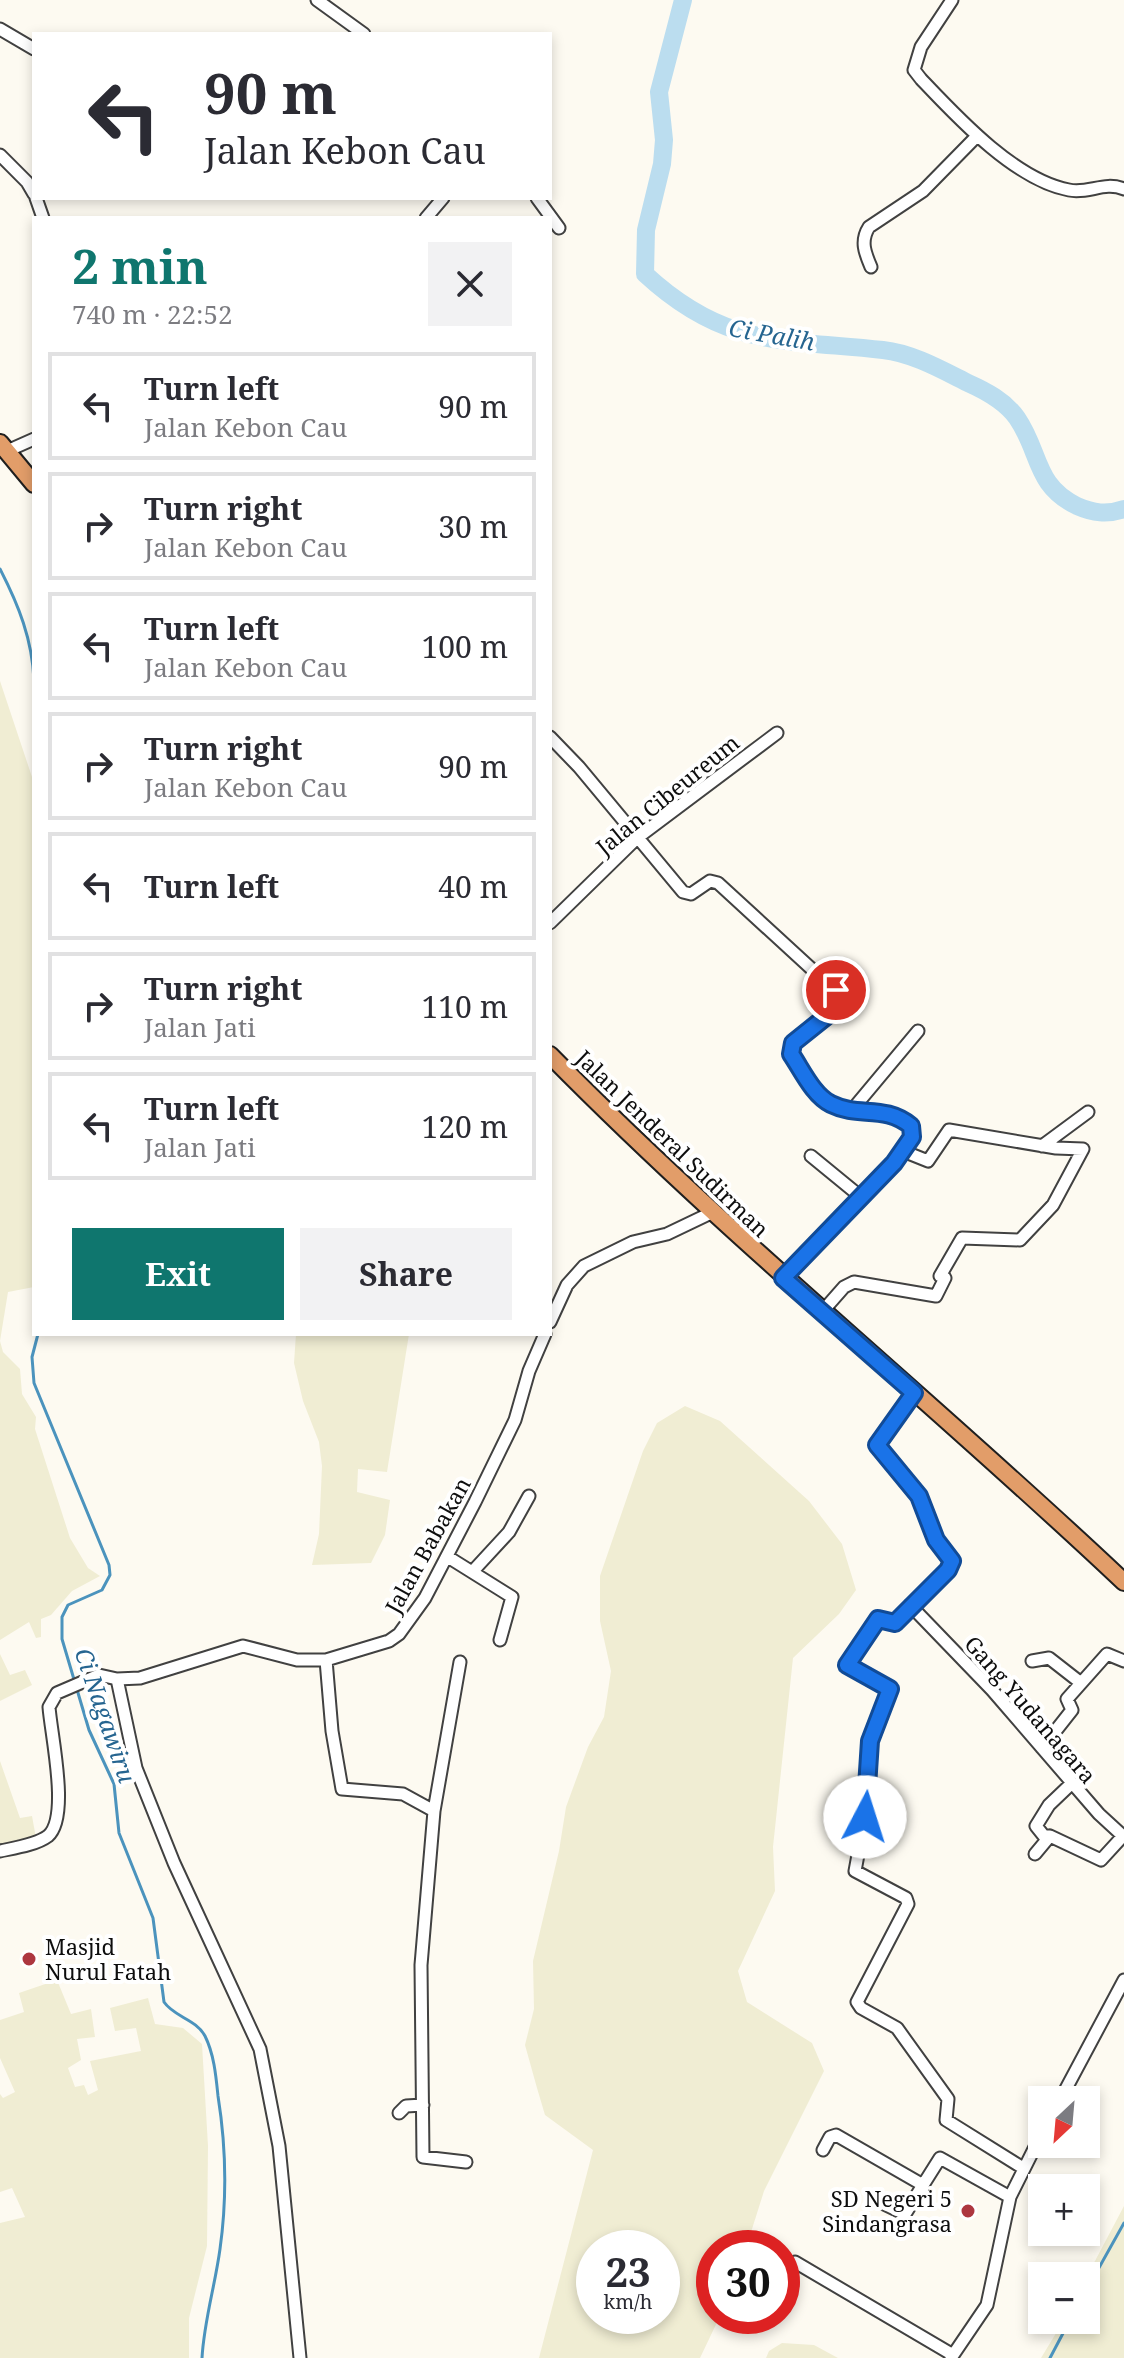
<!DOCTYPE html>
<html lang="en">
<head>
<meta charset="utf-8">
<style>
  :root { --surface:#fff; --page:#f2f2f3; --text:#2b2b33; --muted:#7c7c81; --line:#e1e1e2; --accent:#0f766e }
  body { margin:0; font-family:"Noto Serif",serif; background:var(--page); color:var(--text); height:100vh; display:flex; flex-direction:column; font-size:30px; white-space:nowrap }
  * { box-sizing:border-box; margin:0 }
  p { font-size:26px; color:var(--muted) }
  .icon { flex:none; width:44px; height:44px; fill:none; stroke:currentColor; stroke-width:2; stroke-linecap:round; stroke-linejoin:round }
  .map { position:relative; flex:1; overflow:hidden }
  .details { position:absolute; left:32px; top:216px; width:520px; height:1120px; display:flex; flex-direction:column; background:var(--surface); border-radius:0px; box-shadow:0 4px 12px #0003 }
  .details>* { flex:none }
  .banner { position:absolute; left:32px; top:32px; width:520px; height:168px; border-radius:0px; box-shadow:0 4px 12px #0003; background:#fff; color:var(--text); overflow:hidden }
  .needle { width:52px; rotate:206deg }
  .buttons { position:absolute; left:1028px; top:2086px; display:grid; gap:16px }
  .buttons a { display:grid; place-items:center; width:72px; height:72px; border-radius:0px; background:var(--surface); box-shadow:0 4px 12px #0003; font-size:40px }
  .speed { position:absolute; left:576px; top:2230px; display:flex; gap:16px; font-size:40px; font-weight:700; text-align:center }
  .speed>* { display:grid; place-content:center; width:104px; height:104px; border-radius:50%; background:var(--surface); box-shadow:0 4px 12px #0003; line-height:1 }
  .speed small { font-size:20px; font-weight:400 }
  .speed .limit { border:12px solid #d22; background:#fff; color:#111 }
  .pin { position:absolute; display:grid; place-items:center; width:68px; height:68px; color:#fff; margin:-34px; border:4px solid #fff; border-radius:50%; box-shadow:0 2px 8px #0007 }
  .me { position:absolute; width:88px; margin:-44px; rotate:5deg; stroke-linejoin:round; filter:drop-shadow(0 0 6px #0008) }
  .turn { display:flex; align-items:center; gap:28px; height:168px; padding:0 40px; font-size:36px }
  .turn .icon { width:104px; height:104px; stroke-width:2.5 }
  .turn b { display:block; font-size:56px; line-height:68px }
  .round { display:grid; place-items:center; flex:none; width:84px; height:84px; border-radius:0px; background:var(--page) }
  .overview { display:flex; align-items:center; justify-content:space-between; height:136px; padding:0 40px }
  h1 { font-size:48px; font-weight:700; line-height:60px; color:var(--accent) }
  .button { display:flex; gap:16px; margin-top:auto; padding:16px 40px }
  .button a { flex:1; height:92px; border-radius:0px; background:var(--accent); color:#fff; font-size:32px; font-weight:700; line-height:92px; text-align:center }
  .button a+a { background:var(--page); color:var(--text) }
  ul { padding:0; list-style:none }
  li { display:flex; align-items:center; gap:24px; height:108px; margin:0 16px 12px; padding:0 24px; border:4px solid var(--line); border-radius:0px }
  li div { flex:1 }
  li b { display:block; font-size:30px }
  li em { font-style:normal }
  .map>svg:first-child { display:block }
  .farmland { fill:#f0edd3; fill-rule:evenodd }
  .lines { fill:none; stroke-linecap:round; stroke-linejoin:round }
  .stream { stroke:#4b93bd; stroke-width:3 }
  .river { stroke:#bbddef; stroke-width:18 }
  .minor-casing { stroke:#414141; stroke-width:15 }
  .highway-casing { stroke:#1f1f1f; stroke-width:20 }
  .minor { stroke:#fff; stroke-width:11 }
  .highway { stroke:#e29d69; stroke-width:16 }
  .route-casing { stroke:#114b97; stroke-width:20 }
  .route { stroke:#1a73e8; stroke-width:14 }
  .poi-dot { fill:#ad3740; stroke:#fff; stroke-width:3 }
  .labels { text-anchor:middle; dominant-baseline:central; stroke-width:8; stroke-linejoin:round; paint-order:stroke }
  .street-label { font-size:22px; fill:#0e0e0e; stroke:#fff }
  .poi-label { font-size:22px; fill:#0e0e0e; stroke:#fff; text-anchor:start }
  .water-label { font-size:24px; font-style:italic; fill:#266590; stroke:#fff }
</style>
</head>
<body>
<div class="map">
<svg width="1124" height="2358" viewBox="0 0 1124 2358">
  <rect width="100%" height="100%" fill="#fdfaf1"/>
  <!-- farmland -->
  <path class="farmland" d="M0 681 34 783V1287L8 1292 0 1341 3 1352 20 1369 22 1394 36 1417 35 1429 70 1538 88 1568 100 1576 72 1591 51 1615 41 1619V1637L36 1638 29 1622 0 1640Z
    M296 1334H409L387 1472 358 1469 357 1492 390 1500 385 1535 371 1563 312 1565 319 1534 322 1466 319 1442 303 1401 294 1363Z
    M685 1406 720 1421 809 1501 842 1544 856 1590 839 1614 793 1658 773 1847 775 1891 738 1971 747 2002 812 2043 824 2071 764 2191 746 2248H714V2316H720L700 2358H539L593 2150 545 2115 537 2088 525 2045 534 2009 533 1961 559 1851 566 1807 588 1747 604 1717 611 1671 600 1621V1576L643 1451 657 1423ZM662 2248V2316H594V2248Z
    M0 1654 10 1675 25 1670 32 1685 0 1701Z
    M0 1761 20 1818 32 1816 36 1838 0 1847Z
    M57 1980 71 2014 91 2009 95 2037 77 2039 81 2060 68 2068 75 2087 84 2085 88 2095 98 2090 90 2061 141 2051 136 2028 115 2031 110 2008 148 1998 155 2024 183 2028 202 2044 208 2146 207 2246 189 2318V2358H0V2223L25 2217 12 2188 0 2192V2094L3 2098 15 2092 0 2058V2020L24 2012 19 1993Z
    M1124 2206V2358H1041L1064 2320H1086V2278Z
    M782 2343 814 2345 838 2358H766L769 2351Z"/>
  <g class="lines">
    <!-- stream -->
    <path class="stream" d="M0 569C19 606 32 639 34 680
      M38 1334 32 1357 34 1383 109 1565 110 1575 102 1590 68 1605 62 1617V1639L89 1730 114 1784 119 1833 153 1918 164 2002C174 2017 196 2019 205 2036 214 2054 216 2076 218 2096 226 2146 227 2199 220 2249 215 2286 204 2321 202 2358
      M1086 2291 1124 2223
      M1050 2358 1070 2320"/>
    <!-- river -->
    <path class="river" d="M683 0 659 92 664 140 662 164 646 230 645 274C725 348 783 339 883 350 912 353 942 370 968 383 986 391 1005 401 1017 418 1041 453 1034 485 1077 506 1093 513 1107 515 1124 509"/>
    <defs>
      <path id="minor" d="M317 0 364 34
        M952 0 921 47 914 70 921 79C957 117 1015 180 1069 190 1089 194 1104 181 1124 189
        M0 29 34 49
        M0 155 27 182 34 194
        M36 198 43 218
        M537 198 559 228
        M426 218 443 198
        M871 267C865 253 860 241 869 227L923 191 976 137
        M7 451 34 439
        M550 737 579 767 683 892 691 894 710 881 718 883 840 995 838 1007 791 1047V1054C802 1070 813 1095 831 1104 858 1118 886 1105 911 1126L912 1137 894 1163 783 1278
        M550 923 637 838 777 733
        M852 1110 918 1031
        M1042 1146 1088 1112
        M811 1156 861 1197
        M822 1312 844 1287 854 1282 936 1296 945 1278 940 1276 962 1238 1020 1240 1053 1205 1083 1149 1056 1148 949 1130 928 1161 903 1151
        M550 1322 567 1285 584 1266 633 1242 667 1234 713 1212
        M914 1393 877 1445 919 1496 936 1540 952 1563 895 1623 880 1618 876 1621 847 1665 890 1689 870 1741 865 1817 855 1871 906 1898 908 1904 857 2002 861 2008 897 2028 948 2099 946 2120 1023 2168
        M448 1557 512 1597 500 1640
        M473 1571 509 1532 529 1496
        M910 1605 992 1690 1099 1814 1124 1837
        M326 1660 332 1731 342 1789 403 1794 434 1811 421 1965 423 2157 466 2162
        M1032 1661 1049 1658 1081 1683
        M117 1679 136 1768 174 1863 260 2049 279 2146 300 2358
        M1042 1748 1072 1710 1067 1699 1107 1654 1124 1661
        M434 1811 460 1662
        M1050 1836H1044L1036 1826 1049 1805 1071 1784
        M0 1851C14 1848 36 1845 48 1836 70 1817 51 1735 49 1707L57 1693 99 1675 117 1679 140 1678 243 1646 297 1660H326L389 1641 399 1634 425 1598 475 1502 515 1420 529 1371 545 1334
        M1035 1854 1050 1836 1101 1860 1123 1836
        M1060 2100 1124 1980
        M399 2113 406 2106 423 2105
        M823 2150 830 2137 836 2135 923 2185 940 2158 1010 2197
        M882 2203 905 2214 923 2185
        M795 2262 953 2355
        M951 2358 987 2305 1010 2197 1042 2133"/>
      <path id="highway" d="M0 443 34 484
        M550 1055C733 1241 935 1403 1124 1582"/>
    </defs>
    <!-- minor casing -->
    <use href="#minor" class="minor-casing"/>
    <!-- highway casing -->
    <use href="#highway" class="highway-casing"/>
    <!-- minor -->
    <use href="#minor" class="minor"/>
    <!-- highway -->
    <use href="#highway" class="highway"/>
  </g>
  <g class="lines">
    <defs>
      <path id="route" d="M836 990 841 999 838 1007 793 1043 791 1054C802 1070 813 1095 831 1104 859 1118 884 1104 911 1126L912 1137 894 1163 783 1278 914 1393 877 1445 919 1496 936 1540 952 1561 948 1570 895 1623 878 1619 847 1665 890 1689 870 1741 865 1817"/>
    </defs>
    <!-- route casing -->
    <use href="#route" class="route-casing"/>
    <!-- route -->
    <use href="#route" class="route"/>
  </g>
  <!-- markers -->
  <g class="poi-dot">
    <circle cx="29" cy="1959" r="8"/>
    <circle cx="968" cy="2211" r="8"/>
  </g>
  <g class="labels">
    <!-- street labels -->
    <g class="street-label">
      <text transform="translate(667 794) rotate(-39)">Jalan Cibeureum</text>
      <text transform="translate(673 1143) rotate(44)">Jalan Jenderal Sudirman</text>
      <text transform="translate(427 1545) rotate(-61)">Jalan Babakan</text>
      <text transform="translate(1031 1709) rotate(49)">Gang Yudanagara</text>
    </g>
    <!-- poi labels -->
    <g class="poi-label">
      <text x="45" y="1946">Masjid<tspan x="45" dy="25">Nurul Fatah</tspan></text>
      <text x="952" y="2198" text-anchor="end">SD Negeri 5<tspan x="952" dy="25">Sindangrasa</tspan></text>
    </g>
    <!-- water labels -->
    <g class="water-label">
      <text transform="translate(772 334) rotate(10)">Ci Palih</text>
      <text transform="translate(106 1715) rotate(71)">Ci Nagawiru</text>
    </g>
  </g>
</svg>
<div class="buttons">
<a><svg class="needle" viewBox="-14 -14 28 28"><path d="M0-13l5 13h-10z" fill="#e53935"/><path d="M0 13l5-13h-10z" fill="#7c7c81"/></svg></a>
<a>+</a>
<a>−</a>
</div>
<div class="speed"><div>23<small>km/h</small></div><div class="limit">30</div></div>
<div class="pin" style="left:836px;top:990px;background:#d93025"><svg class="icon" aria-label="arrive" viewBox="0 0 24 24"><path d="M6 21V4h12l-3 4 3 4H6"/></svg></div>
<svg class="me" style="left:865px;top:1817px" viewBox="-20 -20 40 40"><circle r="19" fill="#fff"/><path d="M0-13L10 11 0 6-10 11z" fill="#1a73e8"/></svg>
<div class="banner">
<div class="turn"><svg class="icon" aria-label="left" viewBox="0 0 24 24"><path d="M17 20v-9H6M10 6l-5 5 5 5"/></svg><div><b>90 m</b>Jalan Kebon Cau</div></div>
</div>
<section class="details">
<div class="overview"><div><h1>2 min</h1><p>740 m · 22:52</p></div><a class="round"><svg class="icon" aria-label="close" viewBox="0 0 24 24"><path d="M6 6l12 12M18 6L6 18"/></svg></a></div>
<ul>
<li><svg class="icon" aria-label="left" viewBox="0 0 24 24"><path d="M17 20v-9H6M10 6l-5 5 5 5"/></svg><div><b>Turn left</b><p>Jalan Kebon Cau</p></div><em>90 m</em></li>
<li><svg class="icon" aria-label="right" viewBox="0 0 24 24"><path d="M7 20v-9h11M14 6l5 5-5 5"/></svg><div><b>Turn right</b><p>Jalan Kebon Cau</p></div><em>30 m</em></li>
<li><svg class="icon" aria-label="left" viewBox="0 0 24 24"><path d="M17 20v-9H6M10 6l-5 5 5 5"/></svg><div><b>Turn left</b><p>Jalan Kebon Cau</p></div><em>100 m</em></li>
<li><svg class="icon" aria-label="right" viewBox="0 0 24 24"><path d="M7 20v-9h11M14 6l5 5-5 5"/></svg><div><b>Turn right</b><p>Jalan Kebon Cau</p></div><em>90 m</em></li>
<li><svg class="icon" aria-label="left" viewBox="0 0 24 24"><path d="M17 20v-9H6M10 6l-5 5 5 5"/></svg><div><b>Turn left</b></div><em>40 m</em></li>
<li><svg class="icon" aria-label="right" viewBox="0 0 24 24"><path d="M7 20v-9h11M14 6l5 5-5 5"/></svg><div><b>Turn right</b><p>Jalan Jati</p></div><em>110 m</em></li>
<li><svg class="icon" aria-label="left" viewBox="0 0 24 24"><path d="M17 20v-9H6M10 6l-5 5 5 5"/></svg><div><b>Turn left</b><p>Jalan Jati</p></div><em>120 m</em></li>
</ul>
<div class="button"><a>Exit</a><a>Share</a></div>
</section>
</div>
</body>
</html>
